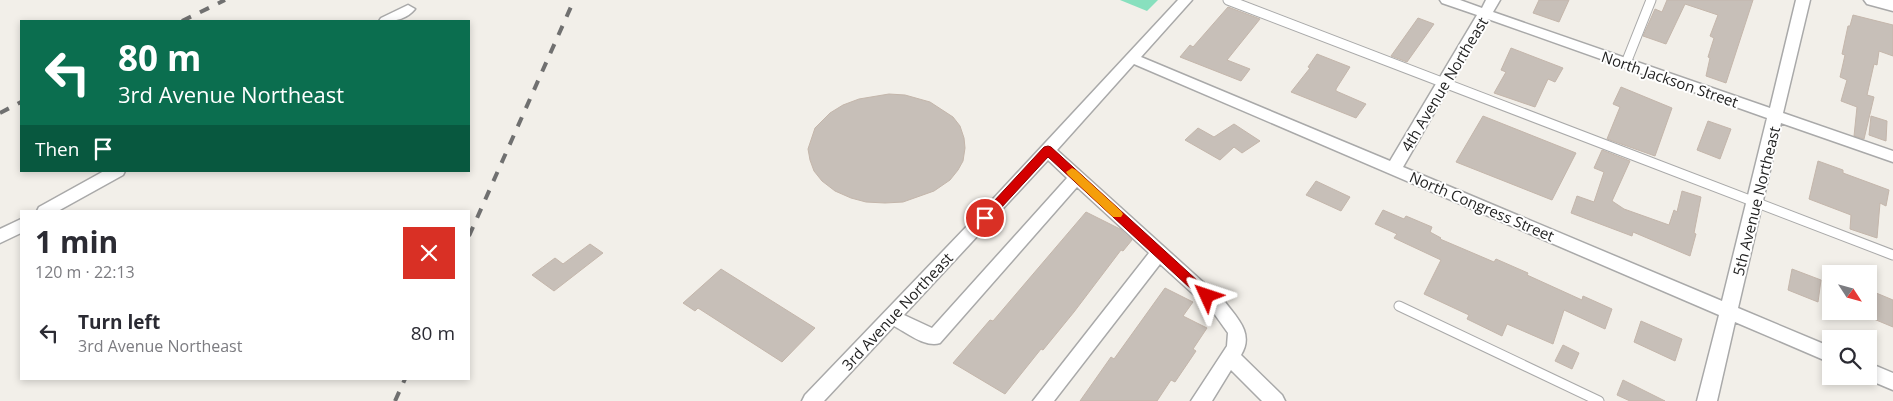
<!DOCTYPE html>
<html lang="en">
<head>
<meta charset="utf-8">
<style>
  :root { --surface:#fff; --page:#f2f2f3; --text:#2b2b33; --muted:#7c7c81 }
  body { margin:0; font-family:"Open Sans",sans-serif; background:var(--page); color:var(--text); height:100vh; display:flex; flex-direction:column; font-size:19px; white-space:nowrap }
  * { box-sizing:border-box; margin:0 }
  p { font-size:16px; color:var(--muted) }
  .icon { flex:none; width:28px; height:28px; fill:none; stroke:currentColor; stroke-width:2; stroke-linecap:round; stroke-linejoin:round }
  .map { position:relative; flex:1; overflow:hidden }
  .side { position:absolute; left:20px; top:210px; width:450px; height:170px; display:flex; flex-direction:column; background:var(--surface); border-radius:0px; box-shadow:0 2px 8px #0003 }
  .side>* { flex:none }
  .top-card { position:absolute; left:20px; top:20px; width:450px; height:152px; border-radius:0px; box-shadow:0 2px 8px #0003; background:#0b6e4f; color:#fff; overflow:hidden }
  .needle { width:32px; rotate:126deg }
  .fabs { position:absolute; left:1822px; top:265px; display:grid; gap:10px }
  .fabs a { display:grid; place-items:center; width:55px; height:55px; border-radius:0px; background:var(--surface); box-shadow:0 2px 8px #0003; font-size:25px }
  .pin { position:absolute; display:grid; place-items:center; width:42px; height:42px; color:#fff; margin:-21px; border:2px solid #fff; border-radius:50%; box-shadow:0 1px 5px #0007 }
  .me { position:absolute; width:55px; margin:-28px; rotate:312deg; stroke-linejoin:round; filter:drop-shadow(0 0 4px #0008) }
  .turn { display:flex; align-items:center; gap:18px; height:105px; padding:0 15px; font-size:22px }
  .turn .icon { width:65px; height:65px; stroke-width:2.5 }
  .turn b { display:block; font-size:35px; line-height:42px }
  .then { display:flex; align-items:center; height:48px; padding:0 15px; background:#0003; gap:10px; font-size:19px }
  .round { display:grid; place-items:center; flex:none; width:52px; height:52px; border-radius:0px; background:var(--page) }
  .overview { display:flex; align-items:center; justify-content:space-between; height:85px; padding:0 15px }
  h1 { font-size:30px; font-weight:700; line-height:38px }
  ul { padding:0; list-style:none }
  li { display:flex; align-items:center; gap:15px; height:75px; padding:0 15px }
  li div { flex:1 }
  li b { display:block; font-size:19px }
  li em { font-style:normal }
  .map>svg:first-child { display:block }
  .pitch { fill:#88e0be }
  .building { fill:#c7bfb8; stroke:#c4b6ab }
  .lines { fill:none; stroke-linecap:round; stroke-linejoin:round }
  .service-casing { stroke:#a9a9a9; stroke-width:11 }
  .minor-casing { stroke:#a9a9a9; stroke-width:3 }
  .tertiary-casing { stroke:#a9a9a9; stroke-width:3 }
  .service { stroke:#fff; stroke-width:9 }
  .minor { fill:#fff; fill-rule:evenodd }
  .tertiary { fill:#fff; fill-rule:evenodd }
  .rail { stroke:#707070; stroke-width:4; stroke-dasharray:10 10; stroke-linecap:butt }
  .route { fill:#d40000; stroke:#8a0000 }
  .slow { fill:#f59e0b }
  .labels { text-anchor:middle; dominant-baseline:central; stroke-width:4; stroke-linejoin:round; paint-order:stroke }
  .street-label { font-size:15px; fill:#222; stroke:#fff }
</style>
</head>
<body>
<div class="map">
<svg width="1893" height="401" viewBox="0 0 1893 401">
  <rect width="100%" height="100%" fill="#f2efe9"/>
  <!-- pitch -->
  <path class="pitch" d="M1120 0H1158L1147 11Z"/>
  <!-- building -->
  <path class="building" d="M1539 0H1569L1559 22 1533 13Z
    M1667 0H1753L1726 83 1706 76 1710 58 1708 57 1714 38 1710 36 1718 15 1685 4 1666 44 1643 36 1655 9 1662 12Z
    M1228 7 1260 19 1227 60 1250 69 1241 81 1180 57 1190 45 1193 47Z
    M1853 15 1893 25V56L1879 51 1877 65 1874 64 1867 95 1874 97 1864 139 1854 136 1857 107 1841 101 1847 80 1840 77 1845 55 1842 54 1848 26H1850Z
    M1418 18 1434 24 1407 62 1391 56Z
    M1511 48 1563 68 1555 82 1548 79 1535 107 1494 93 1506 72 1501 70Z
    M1317 54 1350 67 1336 89V91L1366 104 1356 118 1291 92 1310 68 1308 67Z
    M1621 87 1672 108 1655 156 1607 139 1620 107 1613 104Z
    M889 94 905 95 930 102 953 117 960 126 964 138 965 148 963 161 958 170 950 180 934 191 903 202 885 203 866 202 851 198 835 191 822 181 814 171 810 160 808 149 815 128 830 113 843 105 859 99Z
    M1483 116 1576 153 1552 200 1456 162Z
    M1871 116 1887 121 1886 141 1869 135Z
    M1708 121 1731 129 1720 159 1697 150Z
    M1234 124 1260 141 1242 153 1234 147 1220 160 1185 140 1198 128 1214 137Z
    M1602 150 1630 161 1612 201 1624 209 1669 225 1674 210 1677 212 1682 191 1701 197 1694 233 1696 234 1690 256 1633 232 1632 236 1571 213 1577 196 1594 202 1604 172 1594 168Z
    M1818 161 1843 170V173L1889 190 1886 206 1880 203 1877 238 1850 229 1851 215 1809 199Z
    M1316 181 1350 197 1341 211 1306 195Z
    M1383 210 1404 219 1406 216 1432 227 1430 232 1441 238 1440 239 1494 262 1496 259 1528 273 1527 275 1582 300 1583 296 1612 309 1605 329 1564 310 1553 344 1507 324 1502 336 1467 319 1469 315 1424 294 1441 260 1394 238 1397 234 1375 224Z
    M1086 212 1120 229 1132 240 1123 251 1121 250 1074 312 1043 350 1041 349 1005 394 953 363 990 320 993 321Z
    M590 244 603 253 554 291 532 275 555 258 563 264Z
    M721 269 815 328 782 362 698 308 695 311 683 303Z
    M1792 269 1821 280 1818 302 1788 290Z
    M1165 288 1193 302 1183 316 1207 328 1193 349 1196 351 1175 382 1171 380 1157 401H1080L1111 357 1114 359Z
    M1869 290 1893 300V327L1869 317Z
    M1641 321 1682 339 1675 361 1634 342Z
    M1563 345 1579 353 1572 369 1555 361Z
    M1623 380 1665 401H1630L1617 395Z"/>
  <g class="lines">
    <defs>
      <path id="service" d="M1228 0 1893 255
        M1626 63 1651 0
        M1399 306 1599 401"/>
      <path id="minor" d="M1178 0H1192L1141 57 1390 161 1477 15 1442 3 1440 0H1460L1482 8 1486 0H1500L1493 12 1770 108 1796 0H1810L1783 113 1893 151V162L1781 123 1738 308 1831 347V363L1735 322 1717 401H1697L1719 315 1134 64 1057 150 1225 302C1238 319 1254 334 1241 355L1282 395 1285 401H1262L1231 370 1212 401H1191L1227 346 1228 333 1213 312 1160 264 1054 401H1033L1149 253 1077 187 940 343C926 348 907 333 894 326L824 401H802L805 395 992 200ZM1488 19 1767 118 1722 301 1403 167ZM1048 160 1067 178 932 328 904 315Z
        M408 5 415 9C406 20 392 22 379 21L381 18Z
        M104 171H125L123 175 58 211H37L39 207Z
        M21 219V233L0 243V229Z
        M1869 363 1893 373V390L1862 377 1869 376Z"/>
      <path id="tertiary" d="M1864 0H1893V11L1867 4Z"/>
    </defs>
    <!-- service casing -->
    <use href="#service" class="service-casing"/>
    <!-- minor casing -->
    <use href="#minor" class="minor-casing"/>
    <!-- tertiary casing -->
    <use href="#tertiary" class="tertiary-casing"/>
    <!-- service -->
    <use href="#service" class="service"/>
    <!-- minor -->
    <use href="#minor" class="minor"/>
    <!-- tertiary -->
    <use href="#tertiary" class="tertiary"/>
    <!-- rail -->
    <path class="rail" d="M182 21 225 0
      M0 113 21 102
      M469 236 574 0
      M395 401 405 379"/>
  </g>
  <!-- route -->
  <path class="route" d="M1048 146 1051 147 1211 293 1213 296 1211 300H1203L1048 157 989 221H981L979 218 981 215 1044 147Z"/>
  <!-- slow -->
  <path class="slow" d="M1072 168 1076 170 1121 211 1123 214 1121 217H1113L1068 175 1066 172Z"/>
  <g class="labels">
    <!-- street labels -->
    <g class="street-label">
      <text transform="translate(1670 79) rotate(19)">North Jackson Street</text>
      <text transform="translate(1444 84) rotate(-59)">4th Avenue Northeast</text>
      <text transform="translate(1756 201) rotate(-76)">5th Avenue Northeast</text>
      <text transform="translate(1482 206) rotate(23)">North Congress Street</text>
      <text transform="translate(897 311) rotate(-47)">3rd Avenue Northeast</text>
    </g>
  </g>
</svg>
<div class="fabs">
<a><svg class="needle" viewBox="-14 -14 28 28"><path d="M0-13l5 13h-10z" fill="#e53935"/><path d="M0 13l5-13h-10z" fill="#7c7c81"/></svg></a>
<a><svg class="icon" aria-label="search" viewBox="0 0 24 24"><circle cx="10" cy="10" r="6"/><path d="M15 15l6 6"/></svg></a>
</div>
<div class="pin" style="left:985px;top:218px;background:#d93025"><svg class="icon" aria-label="arrive" viewBox="0 0 24 24"><path d="M6 21V4h12l-3 4 3 4H6"/></svg></div>
<svg class="me" style="left:1207px;top:296px" viewBox="-20 -20 40 40"><path d="M0-17L14 15 0 8-14 15z" fill="#d40000" stroke="#fff" stroke-width="4"/></svg>
<div class="top-card">
<div class="turn"><svg class="icon" aria-label="left" viewBox="0 0 24 24"><path d="M17 20v-9H6M10 6l-5 5 5 5"/></svg><div><b>80 m</b>3rd Avenue Northeast</div></div>
<div class="then">Then<svg class="icon" aria-label="arrive" viewBox="0 0 24 24"><path d="M6 21V4h12l-3 4 3 4H6"/></svg></div>
</div>
<section class="side">
<div class="overview"><div><h1>1 min</h1><p>120 m · 22:13</p></div><a class="round" style="background:#d93025;color:#fff"><svg class="icon" aria-label="close" viewBox="0 0 24 24"><path d="M6 6l12 12M18 6L6 18"/></svg></a></div>
<ul>
<li><svg class="icon" aria-label="left" viewBox="0 0 24 24"><path d="M17 20v-9H6M10 6l-5 5 5 5"/></svg><div><b>Turn left</b><p>3rd Avenue Northeast</p></div><em>80 m</em></li>
</ul>
</section>
</div>
</body>
</html>
